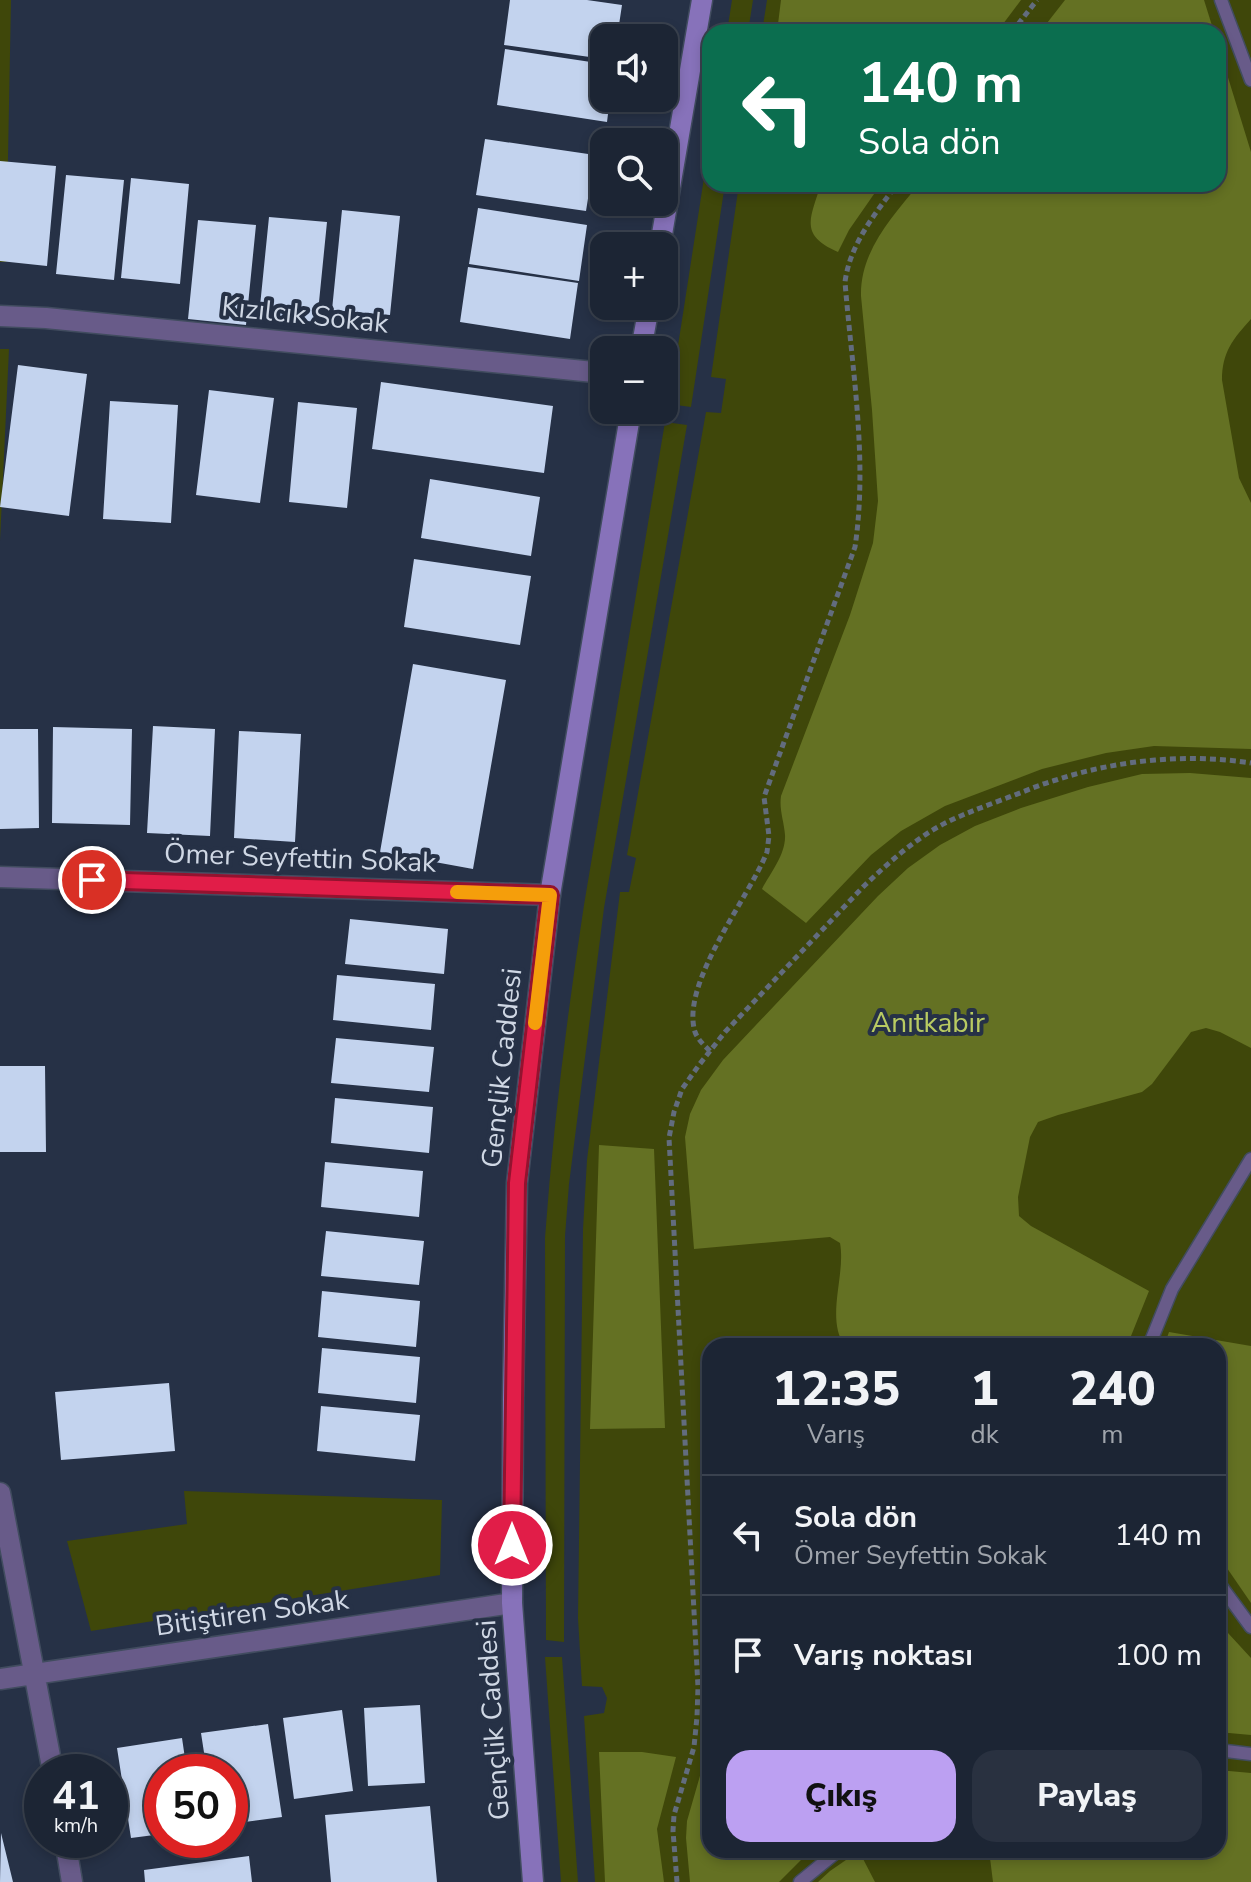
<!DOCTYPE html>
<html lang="tr">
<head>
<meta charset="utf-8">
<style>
  :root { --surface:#1c2534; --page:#293140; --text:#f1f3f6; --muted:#a0a5ac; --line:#3a424f; --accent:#bca0f2 }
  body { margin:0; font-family:"Nunito Sans",sans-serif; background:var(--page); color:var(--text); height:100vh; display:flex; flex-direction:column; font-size:30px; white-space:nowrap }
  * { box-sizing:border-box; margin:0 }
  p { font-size:26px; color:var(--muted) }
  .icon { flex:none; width:44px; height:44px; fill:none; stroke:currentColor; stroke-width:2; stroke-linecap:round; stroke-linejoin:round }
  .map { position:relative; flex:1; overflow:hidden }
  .drawer { position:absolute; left:702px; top:1338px; width:524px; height:520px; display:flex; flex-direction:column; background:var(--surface); border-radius:24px; box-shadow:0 4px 12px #0003,0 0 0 2px var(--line) }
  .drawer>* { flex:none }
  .guide { position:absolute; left:702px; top:24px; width:524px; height:168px; border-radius:24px; box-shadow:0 4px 12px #0003,0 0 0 2px var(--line); background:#0b6e4f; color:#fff; overflow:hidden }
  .tools { position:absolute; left:590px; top:24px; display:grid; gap:16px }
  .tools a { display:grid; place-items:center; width:88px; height:88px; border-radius:16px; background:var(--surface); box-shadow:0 4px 12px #0003,0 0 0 2px var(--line); font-size:40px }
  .speed { position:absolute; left:24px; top:1754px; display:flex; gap:16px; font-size:40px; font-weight:700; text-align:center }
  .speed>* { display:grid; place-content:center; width:104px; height:104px; border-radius:50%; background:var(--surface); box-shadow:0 4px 12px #0003,0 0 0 2px var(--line); line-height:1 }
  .speed small { font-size:20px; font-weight:400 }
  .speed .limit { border:12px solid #d22; background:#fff; color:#111 }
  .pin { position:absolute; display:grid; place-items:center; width:68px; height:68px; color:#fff; margin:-34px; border:4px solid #fff; border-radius:50%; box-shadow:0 2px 8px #0007 }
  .me { position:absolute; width:88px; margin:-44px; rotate:0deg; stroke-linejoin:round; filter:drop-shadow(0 0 6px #0008) }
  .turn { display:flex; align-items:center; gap:28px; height:168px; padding:0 24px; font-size:36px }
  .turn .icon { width:104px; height:104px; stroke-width:2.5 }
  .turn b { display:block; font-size:56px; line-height:68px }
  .eta { display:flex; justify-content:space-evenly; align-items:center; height:136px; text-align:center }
  .eta b { font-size:48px; font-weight:800; line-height:56px }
  .cta { display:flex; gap:16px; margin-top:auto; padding:16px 24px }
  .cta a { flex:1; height:92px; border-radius:24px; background:var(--accent); color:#111; font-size:32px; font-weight:800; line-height:92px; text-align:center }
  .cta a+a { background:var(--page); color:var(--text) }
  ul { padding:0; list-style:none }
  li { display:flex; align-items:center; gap:24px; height:120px; padding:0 24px; border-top:2px solid var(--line) }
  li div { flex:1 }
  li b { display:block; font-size:30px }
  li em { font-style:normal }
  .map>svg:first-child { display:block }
  .green { fill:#3f470a; fill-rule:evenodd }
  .forest { fill:#647123 }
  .building { fill:#c3d3ee }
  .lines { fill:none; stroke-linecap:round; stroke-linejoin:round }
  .service-casing { stroke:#414c5f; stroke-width:15 }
  .minor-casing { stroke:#414c5f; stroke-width:23 }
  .secondary-casing { stroke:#414c5f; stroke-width:23 }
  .path { stroke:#626c7e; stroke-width:5; stroke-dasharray:6 4; stroke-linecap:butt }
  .service { stroke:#685b89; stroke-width:12 }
  .minor { stroke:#685b89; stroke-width:20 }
  .secondary { stroke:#8772ba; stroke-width:20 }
  .route-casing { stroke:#92132f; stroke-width:20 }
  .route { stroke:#e11d48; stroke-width:14 }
  .slow { stroke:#f59e0b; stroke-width:14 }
  .labels { text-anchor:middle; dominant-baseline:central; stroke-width:8; stroke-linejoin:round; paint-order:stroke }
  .street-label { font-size:28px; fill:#cfd7e4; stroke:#263146 }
  .park-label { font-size:28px; fill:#b9cb62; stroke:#263146 }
</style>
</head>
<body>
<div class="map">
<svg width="1251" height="1882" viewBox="0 0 1251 1882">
  <rect width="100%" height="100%" fill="#263146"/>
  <!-- green -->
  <path class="green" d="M0 0H11L6 262H0Z
    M732 0H753L748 32H727Z
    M767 0H1251V1882H595L584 1716 604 1713 607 1698 602 1687 582 1686 578 1618 583 1229 587 1160 620 892H629L636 858 627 855 706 412 721 413 726 379 711 377 739 184H1218V32H762ZM710 1346H1218V1850H710Z
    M710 139V184H725L691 407 669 404Z
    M0 349H9L0 541Z
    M665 422 687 425 604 908 569 1184 565 1236 564 1642 546 1640 545 1238C553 1127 567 1016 584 905Z
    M184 1491 442 1500 440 1575 91 1631 67 1541 187 1524Z
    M545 1657H562L578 1882H561Z"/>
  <!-- forest -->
  <path class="forest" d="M781 0H1021L997 32H777Z
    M1065 0H1204L1214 32H1040Z
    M1218 45 1251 152V319C1233 339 1222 352 1222 380L1239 478 1251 503V749L1154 746 1106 753 1042 769 945 806 901 831 871 855 806 923 762 889C771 872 786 854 785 835 784 821 779 810 781 796L850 615 873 543 878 501 872 410 861 296C860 251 892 217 919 184H1218Z
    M821 184H881L849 230 838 252C799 235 810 219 821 184Z
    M1190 773 1251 778V1048L1220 1032 1206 1028 1191 1032 1152 1084 1142 1092 1058 1115 1038 1122 1030 1137 1018 1197 1019 1216 1031 1226 1149 1291 1127 1346H845C825 1319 846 1275 840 1243L830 1237 694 1249 685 1137 690 1114 701 1090 723 1060 878 896 908 868 940 845 975 826 1021 808 1088 787 1142 774Z
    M599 1145 654 1149 665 1428 590 1429Z
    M1169 1332 1251 1346V1603L1218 1555V1346H1164Z
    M1228 1633 1251 1658V1735L1218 1732V1639Z
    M710 1741V1850H811L779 1882H690L686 1838 687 1821Z
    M599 1752H642L676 1757 657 1829 664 1882H605Z
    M1218 1770 1251 1773V1882H993L989 1850H1218Z
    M859 1851 875 1882H818L830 1871Z"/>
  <!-- building -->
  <path class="building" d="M510 0H587L622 5 617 38H604V59L504 45Z
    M505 49 604 64V98H610L607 122 497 105Z
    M485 139 595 155 586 211 476 195Z
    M0 161 56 166 47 266 0 261Z
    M66 175 124 180 114 280 56 274Z
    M131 178 189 184 180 284 121 278Z
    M478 208 587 225 579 281 469 264Z
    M342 210 400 216 390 315 332 310Z
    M269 217 327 222 317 322 259 316Z
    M198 220 256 225 246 325 188 319Z
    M468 267 578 283 570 339 460 322Z
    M18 365 87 374 69 516 0 507Z
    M381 382 553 406 544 473 372 449Z
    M209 390 274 398 260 503 196 495Z
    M110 401 178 405 171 523 103 519Z
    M298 402 357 408 347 508 289 502Z
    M430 479 540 497 531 556 421 538Z
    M414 559 531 576 520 645 404 627Z
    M413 664 506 680 473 869 380 852Z
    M153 726 215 729 210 836 147 833Z
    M53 727 132 729 130 825 52 823Z
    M0 729H38L39 828 0 829Z
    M239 731 301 734 295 842 234 838Z
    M350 919 448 929 444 974 345 964Z
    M337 975 435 984 431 1030 333 1020Z
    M336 1038 434 1047 429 1092 331 1083Z
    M0 1066H45L46 1152H0Z
    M335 1098 433 1107 429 1153 331 1143Z
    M325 1162 423 1171 419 1217 321 1207Z
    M326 1231 424 1241 419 1285 321 1276Z
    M322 1291 420 1301 416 1347 318 1337Z
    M322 1348 420 1357 416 1403 318 1393Z
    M169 1383 175 1451 61 1460 55 1392Z
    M321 1406 420 1415 415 1461 317 1451Z
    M420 1705 425 1783 368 1786 364 1708Z
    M342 1710 353 1791 294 1799 283 1718Z
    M268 1724 282 1817 230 1824V1772H207L201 1733Z
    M182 1738 187 1772H162V1834L131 1838 117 1748Z
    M430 1806 437 1882H331L325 1815Z
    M1 1833 13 1882H0Z
    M249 1856 252 1882H145L144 1870Z"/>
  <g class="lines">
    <defs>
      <path id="service" d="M1221 0 1251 80
        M1149 1346 1172 1289 1251 1159
        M1218 1582 1251 1627
        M1218 1750 1251 1754
        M800 1882 839 1850"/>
      <path id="minor" d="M0 316 46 318 604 373
        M0 877 550 895
        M0 1493 53 1772
        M0 1679 512 1603
        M65 1840 72 1882"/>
      <path id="secondary" d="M660 246 702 0
        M641 350 649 306
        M533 1882 512 1603 513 1400 517 1183 550 895 631 410"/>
    </defs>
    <!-- service casing -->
    <use href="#service" class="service-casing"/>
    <!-- minor casing -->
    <use href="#minor" class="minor-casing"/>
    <!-- secondary casing -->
    <use href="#secondary" class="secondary-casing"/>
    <!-- path -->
    <path class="path" d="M1012 32 1037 0
      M710 1051C704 1045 698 1040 695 1032 680 983 749 898 767 852L769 836 764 797 855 547C868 459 852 370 845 282 850 244 875 214 897 184
      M677 1882 673 1831 674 1815 694 1747 697 1717 698 1687 669 1138 674 1112 682 1089 699 1065 725 1032 864 886C885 866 906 847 931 831 954 817 978 809 1004 799 1021 793 1038 785 1056 780 1117 760 1187 753 1251 763"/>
    <!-- service -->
    <use href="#service" class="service"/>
    <!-- minor -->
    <use href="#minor" class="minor"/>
    <!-- secondary -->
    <use href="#secondary" class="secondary"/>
  </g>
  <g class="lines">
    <defs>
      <path id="route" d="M92 880 550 895 517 1183 512 1545"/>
    </defs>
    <!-- route casing -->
    <use href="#route" class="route-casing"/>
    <!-- route -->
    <use href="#route" class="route"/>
    <!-- slow -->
    <path class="slow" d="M457 892 550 895 535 1023"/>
  </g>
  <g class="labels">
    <!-- street labels -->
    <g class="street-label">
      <text transform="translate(305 315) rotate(6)">Kızılcık Sokak</text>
      <text transform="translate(300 858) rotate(2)">Ömer Seyfettin Sokak</text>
      <text transform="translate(502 1068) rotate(-84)">Gençlik Caddesi</text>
      <text transform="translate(252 1613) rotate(-8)">Bitiştiren Sokak</text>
      <text transform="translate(493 1720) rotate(-94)">Gençlik Caddesi</text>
    </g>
    <!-- park labels -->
    <g class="park-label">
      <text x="928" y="1023">Anıtkabir</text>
    </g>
  </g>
</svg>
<div class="tools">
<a><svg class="icon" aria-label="sound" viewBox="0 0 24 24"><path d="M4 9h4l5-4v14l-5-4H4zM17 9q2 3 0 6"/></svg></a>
<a><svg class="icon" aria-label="search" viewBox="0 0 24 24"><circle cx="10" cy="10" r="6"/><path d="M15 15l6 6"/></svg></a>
<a>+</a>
<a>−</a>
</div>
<div class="speed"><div>41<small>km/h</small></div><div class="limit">50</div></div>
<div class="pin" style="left:92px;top:880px;background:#d93025"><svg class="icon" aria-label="arrive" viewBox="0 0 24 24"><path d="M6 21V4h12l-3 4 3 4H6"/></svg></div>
<svg class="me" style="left:512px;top:1545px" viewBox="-20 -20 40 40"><circle r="17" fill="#e11d48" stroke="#fff" stroke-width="3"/><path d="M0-11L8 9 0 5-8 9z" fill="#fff"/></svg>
<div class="guide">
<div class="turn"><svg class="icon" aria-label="left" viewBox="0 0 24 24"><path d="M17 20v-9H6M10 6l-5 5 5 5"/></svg><div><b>140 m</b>Sola dön</div></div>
</div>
<section class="drawer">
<div class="eta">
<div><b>12:35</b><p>Varış</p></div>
<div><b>1</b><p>dk</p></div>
<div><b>240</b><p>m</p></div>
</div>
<ul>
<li><svg class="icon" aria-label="left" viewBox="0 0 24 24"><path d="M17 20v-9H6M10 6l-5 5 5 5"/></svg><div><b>Sola dön</b><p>Ömer Seyfettin Sokak</p></div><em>140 m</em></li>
<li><svg class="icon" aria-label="arrive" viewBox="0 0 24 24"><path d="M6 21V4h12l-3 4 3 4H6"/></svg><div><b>Varış noktası</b></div><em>100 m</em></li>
</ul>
<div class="cta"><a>Çıkış</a><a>Paylaş</a></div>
</section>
</div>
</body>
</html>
